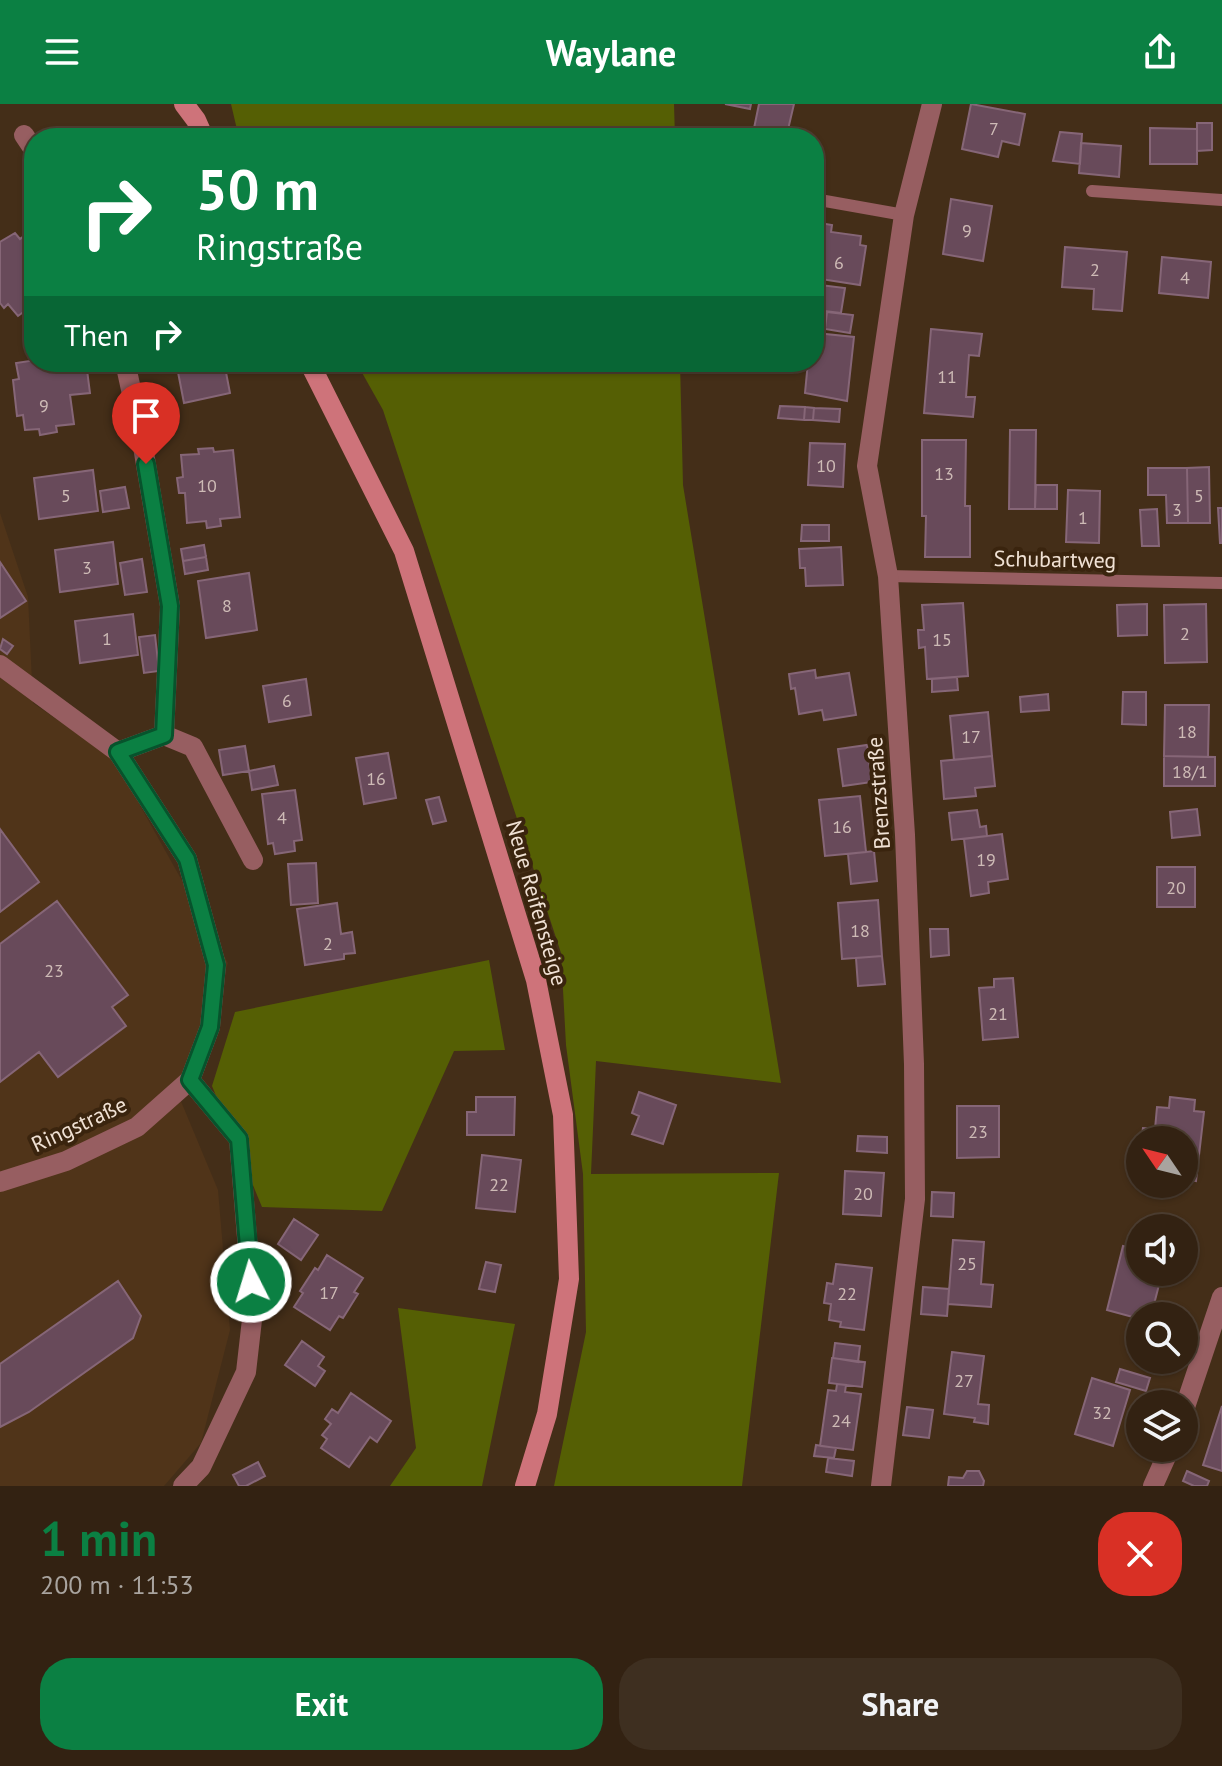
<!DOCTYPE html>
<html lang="en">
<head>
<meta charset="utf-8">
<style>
  :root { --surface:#332212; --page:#3e2f20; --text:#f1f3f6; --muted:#a9a49f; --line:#4e3f32; --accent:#0b8043 }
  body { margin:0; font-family:"PT Sans",sans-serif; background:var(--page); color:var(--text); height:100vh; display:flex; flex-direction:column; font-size:30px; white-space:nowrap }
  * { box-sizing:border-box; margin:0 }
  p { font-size:26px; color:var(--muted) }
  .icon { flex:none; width:44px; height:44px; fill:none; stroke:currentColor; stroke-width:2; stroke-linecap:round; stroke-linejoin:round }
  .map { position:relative; height:1382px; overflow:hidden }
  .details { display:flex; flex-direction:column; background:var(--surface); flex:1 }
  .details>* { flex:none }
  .guide { position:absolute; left:24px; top:24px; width:800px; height:244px; border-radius:32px; box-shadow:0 2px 6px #0004,0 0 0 2px var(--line); background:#0b8043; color:#fff; overflow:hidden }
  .needle { width:52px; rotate:305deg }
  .buttons { position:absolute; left:1126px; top:1022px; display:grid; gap:16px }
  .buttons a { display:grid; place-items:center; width:72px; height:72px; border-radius:50%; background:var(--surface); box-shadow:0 2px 6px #0004,0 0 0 2px var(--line); font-size:40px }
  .pin { position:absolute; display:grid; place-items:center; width:68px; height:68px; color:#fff; margin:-82px -34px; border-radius:50% 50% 50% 0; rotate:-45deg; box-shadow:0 0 8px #0007 }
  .pin .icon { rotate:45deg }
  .me { position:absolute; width:88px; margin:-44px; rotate:355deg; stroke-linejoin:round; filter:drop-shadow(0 0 6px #0008) }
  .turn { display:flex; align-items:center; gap:28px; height:168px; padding:0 40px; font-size:36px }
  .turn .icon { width:104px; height:104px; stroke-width:2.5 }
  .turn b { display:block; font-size:56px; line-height:68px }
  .then { display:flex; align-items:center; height:76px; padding:0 40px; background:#0003; gap:16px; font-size:30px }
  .round { display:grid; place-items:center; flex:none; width:84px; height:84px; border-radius:32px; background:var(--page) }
  .headline { display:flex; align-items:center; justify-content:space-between; height:136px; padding:0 40px }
  h1 { font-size:48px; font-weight:700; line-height:60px; color:var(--accent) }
  .cta { display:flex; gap:16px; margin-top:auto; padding:16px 40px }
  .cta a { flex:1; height:92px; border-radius:32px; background:var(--accent); color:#fff; font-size:32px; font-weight:700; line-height:92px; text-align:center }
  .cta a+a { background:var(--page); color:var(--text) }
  header { display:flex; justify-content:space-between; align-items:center; height:104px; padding:0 40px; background:var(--accent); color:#fff; font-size:36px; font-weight:700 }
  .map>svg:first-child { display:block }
  .built { fill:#503419 }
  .green { fill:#555f04 }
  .building { fill:#684a5a; stroke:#866677; stroke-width:2 }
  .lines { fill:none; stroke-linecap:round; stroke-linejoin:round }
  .lane { stroke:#975e61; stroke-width:12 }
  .street { stroke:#975e61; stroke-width:20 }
  .secondary { stroke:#ce737a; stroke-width:20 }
  .route-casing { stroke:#07532c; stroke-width:20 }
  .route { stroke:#0b8043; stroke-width:14 }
  .labels { text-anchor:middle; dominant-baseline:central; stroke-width:8; stroke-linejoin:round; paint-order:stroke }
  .number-label { font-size:18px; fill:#cebbb6 }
  .street-label { font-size:22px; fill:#f0e1d4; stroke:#3a240e }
</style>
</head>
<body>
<header><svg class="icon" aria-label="menu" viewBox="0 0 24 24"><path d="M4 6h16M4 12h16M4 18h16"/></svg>Waylane<svg class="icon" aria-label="share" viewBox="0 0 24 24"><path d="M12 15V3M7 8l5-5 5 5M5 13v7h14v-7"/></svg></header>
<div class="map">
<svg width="1222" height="1382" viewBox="0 0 1222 1382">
  <rect width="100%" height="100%" fill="#442e18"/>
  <!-- built -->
  <path class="built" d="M0 409 28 493 33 599 114 655 228 859 188 974 175 983 218 1086 230 1226 201 1339 164 1382H0Z"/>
  <!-- green -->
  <path class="green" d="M231 0H674L675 34H239Z
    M356 258H680L683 381 781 979 596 957 591 1070 779 1069 742 1382H554L586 1228 583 1070 566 941 561 849 383 306Z
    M489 856 505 946 454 947 382 1107 262 1103 212 982 235 908Z
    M398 1204 515 1220 482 1382H390L416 1344Z"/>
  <!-- building -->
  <path class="building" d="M725 0H751L750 5Z
    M759 0H794L786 34H752Z
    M971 0 1025 10 1019 41 1002 37 998 53 962 45Z
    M1197 19H1212V46L1197 47Z
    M1150 24 1197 25V60H1150Z
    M105 25 112 34H94Z
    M1060 28 1082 30 1080 60 1053 57Z
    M1081 39 1121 42 1119 73 1079 69Z
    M951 95 992 102 983 157 943 150Z
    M814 118 832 121 831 128 861 132 860 141 866 142 860 181 814 174Z
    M34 124V207L29 204 18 212 8 200 4 204 0 199V138L15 129 20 135Z
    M1065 143 1127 148 1122 207 1093 205 1094 185 1062 183Z
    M1162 153 1211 158 1208 194 1159 189Z
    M820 181 845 184 841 209 816 206Z
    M816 206 827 208 825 225 814 224Z
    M827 208 853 211 850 229 825 225Z
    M931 225 982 230 979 252 969 251 966 293H975L973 313 924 309Z
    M816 229 854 233 847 297 805 289 808 258H814Z
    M34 253V258H66V260L86 258 90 289 70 291 74 320 56 322 57 328 40 331 39 325 25 326 23 311 17 312 13 276 19 275 16 259 30 257V254Z
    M203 258H224L230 289 184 299 177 263Z
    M780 302 805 303 804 316 778 314Z
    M805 303 814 304 813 316H804Z
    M814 304 840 305 839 318 813 316Z
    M1010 326H1036L1035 405H1009Z
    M922 336H966L965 402H970V453H925L926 412H922Z
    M810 339 845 340 843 383 808 381Z
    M213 344 214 348 233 346 240 413 220 415 221 422 207 424 206 417 187 419 185 389H179L177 374 183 373 181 351 199 350 198 345Z
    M1209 363 1210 419H1188L1187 364Z
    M1148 364H1187L1188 419H1167L1166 391H1148Z
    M93 366 98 407 39 415 34 374Z
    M1036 381H1057V405H1035Z
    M125 383 129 404 103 408 100 387Z
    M1068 386 1100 387 1099 439 1066 438Z
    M1218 404H1222V439H1220Z
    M1157 405 1159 442H1142L1140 406Z
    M802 421H829V437H801Z
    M113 438 118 480 60 488 55 446Z
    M204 441 206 453 183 457 181 445Z
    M841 443 843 481 806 482 805 464H800L799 445Z
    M206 453 208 466 185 470 183 457Z
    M142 455 147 488 125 491 120 459Z
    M0 458 26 497 0 514Z
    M249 469 257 526 206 534 198 477Z
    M963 499 968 572 927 575 925 543 919 544 918 526H924L922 501Z
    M1147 500V531L1118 532 1117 501Z
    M1206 500 1207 558 1165 559 1164 501Z
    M133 510 138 551 80 559 75 517Z
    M155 531 159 567 144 569 139 533Z
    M3 535 13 542 7 550 0 545Z
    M815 566 816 574 849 569 856 611 824 616 822 606 799 610 795 584 791 585 789 570Z
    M957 573 958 586 932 588V575Z
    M306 575 311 611 269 618 263 582Z
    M1123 588H1146V621L1122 620Z
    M1048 590 1049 606 1021 608 1020 593Z
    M1165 601H1209L1208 653 1164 652Z
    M988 608 992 652 954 656 950 612Z
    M867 641 872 678 843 682 838 645Z
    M245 642 249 667 223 671 219 646Z
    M388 649 396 694 364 700 356 654Z
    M992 652 995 682 975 684 976 692 944 695 941 657Z
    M1164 652 1215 653V682H1164Z
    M274 662 278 681 252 686 249 667Z
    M295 686 302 736 294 737 295 747 275 750 273 739 268 740 262 690Z
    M860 692 866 748 825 752 819 696Z
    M439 693 446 717 433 720 426 696Z
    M1197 705 1200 731 1172 734 1170 708Z
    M977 706 980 723 986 722 987 732 952 736 949 709Z
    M0 725 39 778 0 808Z
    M1002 730 1008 775 988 778 989 789 971 792 964 735Z
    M874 747 877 777 851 780 848 750Z
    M316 759 318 799 291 801 288 760Z
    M1157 763H1195V803H1157Z
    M878 796 882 852 842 855 838 799Z
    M57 797 128 891 112 903 126 922 58 973 39 948 0 978V840Z
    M337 799 341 830 352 828 355 849 344 850V855L305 861 297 805Z
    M930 825H948L949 851 931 853Z
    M882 852 885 880 858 882 856 854Z
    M1013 874 1018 933 983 936 979 884 994 883V875Z
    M639 988 676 1001 663 1040 632 1030 639 1012 632 1009Z
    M476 993H515L514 1031H467V1008H476Z
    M1170 993 1195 996 1194 1007 1204 1008 1196 1077 1184 1075V1036H1141L1143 1024 1155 1025 1157 1003 1169 1004Z
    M957 1002H999V1053L957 1054Z
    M858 1032 887 1033V1049L857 1047Z
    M482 1051 521 1056 515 1108 476 1104Z
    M845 1067 884 1069 881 1112 843 1110Z
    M932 1088 954 1089 953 1113 931 1112Z
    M294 1115 318 1131 301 1156 278 1140Z
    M953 1136 984 1138 981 1180 993 1181 991 1203 948 1200Z
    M1123 1142 1140 1146V1168H1169L1166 1179 1160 1177 1151 1212H1140V1215L1107 1206Z
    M327 1151 363 1174 354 1188 358 1190 343 1214 339 1212 330 1226 294 1203 303 1189 300 1187 315 1164 318 1166Z
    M486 1158 501 1161 495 1188 479 1185Z
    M836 1160 872 1164 864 1226 840 1223 841 1218 829 1216 831 1200 824 1199 827 1179 833 1180Z
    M118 1177 141 1212 133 1234 29 1308 0 1323V1260Z
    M923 1183 949 1185 947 1212 921 1210Z
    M302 1237 324 1253 318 1262 325 1267 315 1282 285 1261Z
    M835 1239 860 1242 858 1258 833 1254Z
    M952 1248 984 1252 978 1300 989 1301 988 1320 974 1318 975 1314 944 1310Z
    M832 1254 865 1258 862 1283 829 1279Z
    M1120 1265 1150 1274 1146 1287 1116 1278Z
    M1092 1274 1130 1286 1113 1342 1075 1330Z
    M837 1280 846 1281 845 1288 861 1290 853 1346 820 1342 828 1286 836 1287Z
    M351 1289 391 1317 377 1338 370 1333 349 1363 321 1344 327 1335 322 1331 331 1320 325 1315 332 1305 338 1309Z
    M1222 1302V1367L1203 1361Z
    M907 1303 933 1306 929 1334 903 1331Z
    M816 1341 836 1344 834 1354 814 1352Z
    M828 1354 854 1357 852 1372 826 1368Z
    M258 1358 265 1372 246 1382H239L233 1371Z
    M967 1367H979L984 1377 983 1382H948L949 1373 963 1374Z
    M1187 1367 1209 1377 1207 1382H1194L1183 1377Z"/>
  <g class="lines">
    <!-- lane -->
    <path class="lane" d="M1092 87 1222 96
      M814 95 904 111
      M888 472 1222 479"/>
    <!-- street -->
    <path class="street" d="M24 31 34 46
      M0 561 118 648 187 755 216 861 210 923 190 976 137 1023 66 1057 0 1078
      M164 631 193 643 253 756
      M118 648 164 631 170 502 141 331 125 258
      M1184 1306 1222 1193
      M183 1382 201 1363 246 1268 253 1207 239 1035 190 976
      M881 1382 915 1095 914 960 905 731 888 472 867 362 904 111 932 0
      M1153 1382 1170 1344"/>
    <!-- secondary -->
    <path class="secondary" d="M184 0 196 16 204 34
      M309 258 404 447 536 876 563 1011 569 1175 547 1310 525 1382"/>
  </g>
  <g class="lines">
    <defs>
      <path id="route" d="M146 360 170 502 164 631 118 648 187 755 216 861 210 923 190 976 239 1035 251 1178"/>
    </defs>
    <!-- route casing -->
    <use href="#route" class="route-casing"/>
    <!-- route -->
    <use href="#route" class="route"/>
  </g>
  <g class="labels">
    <!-- number labels -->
    <g class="number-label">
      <text x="994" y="24">7</text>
      <text x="967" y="126">9</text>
      <text x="839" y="158">6</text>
      <text x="1095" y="165">2</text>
      <text x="1185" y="173">4</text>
      <text x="947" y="272">11</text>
      <text x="44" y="301">9</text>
      <text x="826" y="361">10</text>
      <text x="944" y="369">13</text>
      <text x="207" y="381">10</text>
      <text x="66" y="391">5</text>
      <text x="1199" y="391">5</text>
      <text x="1177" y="405">3</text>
      <text x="1083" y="413">1</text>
      <text x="87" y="463">3</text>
      <text x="227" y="501">8</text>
      <text x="1185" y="529">2</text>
      <text x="107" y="534">1</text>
      <text x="942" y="535">15</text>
      <text x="287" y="596">6</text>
      <text x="1187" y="627">18</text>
      <text x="971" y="632">17</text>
      <text x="1190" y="667">18/1</text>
      <text x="376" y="674">16</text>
      <text x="282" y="713">4</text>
      <text x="842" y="722">16</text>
      <text x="986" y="755">19</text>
      <text x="1176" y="783">20</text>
      <text x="860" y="826">18</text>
      <text x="328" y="839">2</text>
      <text x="54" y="866">23</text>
      <text x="998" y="909">21</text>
      <text x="978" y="1027">23</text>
      <text x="499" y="1080">22</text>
      <text x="863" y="1089">20</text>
      <text x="967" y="1159">25</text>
      <text x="329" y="1188">17</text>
      <text x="847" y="1189">22</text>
      <text x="964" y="1276">27</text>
      <text x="1102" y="1308">32</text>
      <text x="841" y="1316">24</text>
    </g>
    <!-- street labels -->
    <g class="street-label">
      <text transform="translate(1055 455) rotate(1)">Schubartweg</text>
      <text transform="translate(878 689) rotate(-94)">Brenzstraße</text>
      <text transform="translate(537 799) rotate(74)">Neue Reifensteige</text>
      <text transform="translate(79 1020) rotate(-25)">Ringstraße</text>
    </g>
  </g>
</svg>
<div class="buttons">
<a><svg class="needle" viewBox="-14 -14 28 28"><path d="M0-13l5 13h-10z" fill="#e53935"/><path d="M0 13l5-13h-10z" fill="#a9a49f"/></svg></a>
<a><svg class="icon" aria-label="sound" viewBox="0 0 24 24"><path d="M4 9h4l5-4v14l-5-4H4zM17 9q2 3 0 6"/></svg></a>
<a><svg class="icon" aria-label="search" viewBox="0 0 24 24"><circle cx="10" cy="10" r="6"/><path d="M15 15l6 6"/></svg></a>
<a><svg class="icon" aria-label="layers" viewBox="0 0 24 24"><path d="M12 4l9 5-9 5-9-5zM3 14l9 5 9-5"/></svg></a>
</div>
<div class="pin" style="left:146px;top:360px;background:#d93025"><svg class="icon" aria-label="arrive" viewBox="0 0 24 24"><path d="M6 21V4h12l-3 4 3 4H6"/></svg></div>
<svg class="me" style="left:251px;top:1178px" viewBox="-20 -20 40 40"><circle r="17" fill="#0b8043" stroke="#fff" stroke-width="3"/><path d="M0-11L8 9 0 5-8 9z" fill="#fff"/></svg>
<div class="guide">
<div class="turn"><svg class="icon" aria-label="right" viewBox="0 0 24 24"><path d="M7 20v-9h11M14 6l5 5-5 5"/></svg><div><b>50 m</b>Ringstraße</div></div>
<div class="then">Then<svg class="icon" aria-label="right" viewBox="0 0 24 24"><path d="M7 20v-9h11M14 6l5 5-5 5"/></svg></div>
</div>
</div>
<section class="details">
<div class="headline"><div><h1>1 min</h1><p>200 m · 11:53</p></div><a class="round" style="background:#d93025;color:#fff"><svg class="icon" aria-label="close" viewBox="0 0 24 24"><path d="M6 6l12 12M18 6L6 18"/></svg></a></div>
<div class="cta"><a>Exit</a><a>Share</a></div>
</section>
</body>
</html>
